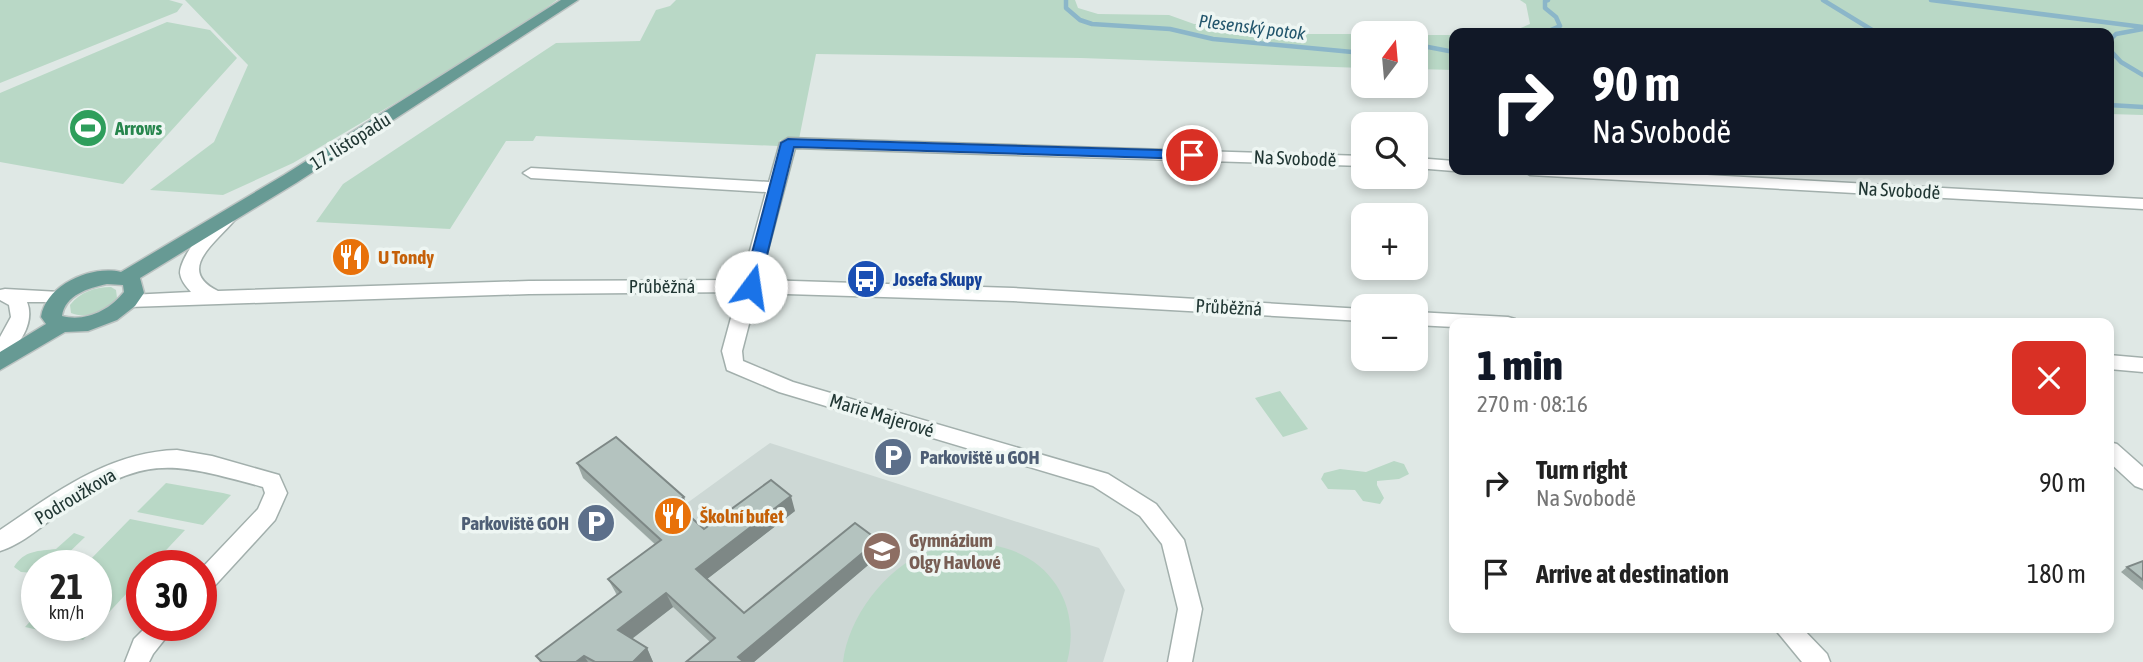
<!DOCTYPE html>
<html lang="en">
<head>
<meta charset="utf-8">
<style>
  :root { --surface:#fff; --page:#f6f6f6; --text:#222; --muted:#767676; --accent:#111827 }
  body { margin:0; font-family:"Asap Condensed",sans-serif; background:var(--page); color:var(--text); height:100vh; display:flex; flex-direction:column; font-size:26px; white-space:nowrap }
  * { box-sizing:border-box; margin:0 }
  p { font-size:23px; color:var(--muted) }
  .icon { flex:none; width:38px; height:38px; fill:none; stroke:currentColor; stroke-width:2; stroke-linecap:round; stroke-linejoin:round }
  .map { position:relative; flex:1; overflow:hidden }
  .drawer { position:absolute; left:1449px; top:318px; width:665px; height:315px; display:flex; flex-direction:column; background:var(--surface); border-radius:14px; box-shadow:0 4px 10px #0003 }
  .drawer>* { flex:none }
  .top-card { position:absolute; left:1449px; top:28px; width:665px; height:147px; border-radius:14px; box-shadow:0 4px 10px #0003; background:#111827; color:#fff; overflow:hidden }
  .needle { width:46px; rotate:16deg }
  .controls { position:absolute; left:1351px; top:21px; display:grid; gap:14px }
  .controls a { display:grid; place-items:center; width:77px; height:77px; border-radius:14px; background:var(--surface); box-shadow:0 4px 10px #0003; font-size:35px }
  .speed { position:absolute; left:21px; top:550px; display:flex; gap:14px; font-size:35px; font-weight:700; text-align:center }
  .speed>* { display:grid; place-content:center; width:91px; height:91px; border-radius:50%; background:var(--surface); box-shadow:0 4px 10px #0003; line-height:1 }
  .speed small { font-size:18px; font-weight:400 }
  .speed .limit { border:10px solid #d22; background:#fff; color:#111 }
  .pin { position:absolute; display:grid; place-items:center; width:60px; height:60px; color:#fff; margin:-30px; border:4px solid #fff; border-radius:50%; box-shadow:0 2px 7px #0007 }
  .me { position:absolute; width:77px; margin:-38px; rotate:14deg; stroke-linejoin:round; filter:drop-shadow(0 0 5px #0008) }
  .turn { display:flex; align-items:center; gap:24px; height:147px; padding:0 28px; font-size:32px }
  .turn .icon { width:91px; height:91px; stroke-width:2.5 }
  .turn b { display:block; font-size:49px; line-height:60px }
  .round { display:grid; place-items:center; flex:none; width:74px; height:74px; border-radius:14px; background:var(--page) }
  .summary { display:flex; align-items:center; justify-content:space-between; height:119px; padding:0 28px }
  h1 { font-size:42px; font-weight:800; line-height:52px; color:var(--accent) }
  ul { padding:0; list-style:none }
  li { display:flex; align-items:center; gap:21px; height:91px; padding:0 28px }
  li div { flex:1 }
  li b { display:block; font-size:26px }
  li em { font-style:normal }
  .map>svg:first-child { display:block }
  .built { fill:#cdd8d5 }
  .green { fill:#b9d8c6 }
  .lines { fill:none; stroke-linecap:round; stroke-linejoin:round }
  .stream { stroke:#8bb6c9; stroke-width:4.5 }
  .minor-casing { stroke:#a2afac; stroke-width:3 }
  .major-casing { stroke:#bcc3c2; stroke-width:3 }
  .minor { fill:#fff; fill-rule:evenodd }
  .major { fill:#679a94; fill-rule:evenodd }
  .wall { fill:#9ba8a4 }
  .shaded-wall { fill:#7e8886 }
  .building { fill:#b4c3bf; stroke:#7e8886; stroke-width:2 }
  .route { fill:#1a73e8; stroke:#114b97; stroke-width:2 }
  .labels { text-anchor:middle; dominant-baseline:central; stroke-width:7; stroke-linejoin:round; paint-order:stroke }
  .far-water-label { font-size:18px; font-style:italic; fill:#22556c; stroke:#eef6f3 }
  .leisure-label { font-size:19px; font-weight:bold; fill:#27864d; stroke:#eef6f3; text-anchor:start }
  .street-label { font-size:19px; fill:#213734; stroke:#eef6f3 }
  .food-label { font-size:19px; font-weight:bold; fill:#c56008; stroke:#eef6f3; text-anchor:start }
  .transit-label { font-size:19px; font-weight:bold; fill:#164399; stroke:#eef6f3; text-anchor:start }
  .service-label { font-size:19px; font-weight:bold; fill:#4e5e75; stroke:#eef6f3; text-anchor:start }
  .education-label { font-size:19px; font-weight:bold; fill:#785e54; stroke:#eef6f3; text-anchor:start }
</style>
</head>
<body>
<div class="map">
<svg width="2143" height="662" viewBox="0 0 2143 662">
  <rect width="100%" height="100%" fill="#dfe8e5"/>
  <!-- built -->
  <path class="built" d="M770 443 1099 548 1125 590 1103 662H554L628 606 615 593 666 555 583 478 622 452 683 506Z"/>
  <!-- green -->
  <path class="green" d="M0 0H169L183 4 177 12 0 83Z
    M185 0H557L499 42 293 163 223 195 150 190 214 142 248 65Z
    M676 0H1075L1078 8 1098 14 1169 15 1194 24 1267 26 1292 34H1363V68L1081 58 816 54 799 139 780 140 778 146 536 136 533 141H506L450 229 316 222 343 184 556 43 640 41 656 10 670 6Z
    M1520 0H2143V115L2109 114V33H1509L1530 24 1526 4Z
    M167 22 210 30 237 58 123 184 0 162V93Z
    M1416 35H1454V70L1416 69Z
    M111 287 116 290 117 298C107 311 87 320 71 313L70 305C80 292 95 287 111 287Z
    M1280 391 1308 429 1283 437 1255 398Z
    M1394 461 1404 464 1409 474 1399 479 1377 481V485L1384 498 1380 504 1363 501 1355 490 1328 489 1321 479 1324 473 1340 469 1366 472Z
    M166 483 223 493 231 495 203 525 137 512Z
    M130 519 185 530 152 565H142V577L83 640 25 627 37 614V625H96V565H85Z
    M74 533 85 537 56 565H37L35 573 21 572 14 567C24 550 39 551 56 549Z
    M959 544C970 544 982 543 992 545 1050 555 1082 605 1067 662H843C848 618 885 568 927 552 937 548 949 546 959 544Z"/>
  <g class="lines">
    <!-- stream -->
    <path class="stream" d="M1066 0V8L1080 20 1092 24 1170 29 1213 39 1363 53
      M1823 0 1877 33
      M1931 0 2143 27
      M1544 33 1560 26 1556 17 1545 8V1L1548 0
      M2109 41 2116 34 2143 29
      M2109 49 2121 62 2143 75
      M1416 54 1428 47 1454 52
      M2109 105 2143 107"/>
    <defs>
      <path id="minor" d="M788 138 1363 156V166L795 148 760 280 1013 288 1363 309V321L1013 301 757 293 742 351 743 361 793 382 1108 474 1156 504 1184 540 1202 609 1192 662H1168L1178 609 1162 544 1140 516 1093 486 779 392 727 370 722 351 738 292 529 294 129 307 122 305 120 301 122 297 129 295 191 292C186 286 181 281 180 273 180 256 212 216 228 212L237 217C220 240 173 269 218 291L529 281 742 280 766 192 531 178 523 173 531 168 769 182 780 143Z
        M1416 158 1454 161V170H1459L1454 171 1416 168Z
        M1522 170H1616L2143 199V209L1530 175Z
        M5 289 60 292 67 294 69 298 67 302H27C35 321 20 350 0 356V337L11 317 9 305 0 300V290Z
        M1416 312 1508 317 1515 319 1517 324H1454V327L1416 325Z
        M2109 355 2143 358V372L2109 369Z
        M2109 442 2117 444 2143 467V489L2135 486 2109 462Z
        M177 450 212 456 279 475 287 493 275 520 209 592 201 595V569L258 509 265 493 263 487C171 462 146 454 64 510 44 524 23 544 0 551V530C55 493 108 452 177 450Z
        M148 625H176L153 654 149 662H125L134 639Z
        M1774 628H1802L1827 654 1830 662H1802Z"/>
      <path id="major" d="M561 0H578L296 183 140 278 144 293 135 306 117 320 88 331 65 332 0 370V352L46 324 41 317C46 285 91 265 121 272L284 175ZM107 284 123 285 124 292C109 311 85 322 62 316 65 295 88 288 107 284Z"/>
    </defs>
    <!-- minor casing -->
    <use href="#minor" class="minor-casing"/>
    <!-- major casing -->
    <use href="#major" class="major-casing"/>
    <!-- minor -->
    <use href="#minor" class="minor"/>
    <!-- major -->
    <use href="#major" class="major"/>
  </g>
  <!-- wall -->
  <path class="wall" d="M577 463 689 511 687 513 704 529 795 511 707 579 744 613 878 540 880 555 754 662H686L710 642 673 607 632 639 647 648 653 662H540L536 656 617 595 608 579 655 544 583 478Z
    M2143 561V590L2121 572 2127 567Z"/>
  <!-- shaded-wall -->
  <path class="shaded-wall" d="M791 496 795 511 702 583 696 569Z
    M684 497 689 511 681 518 675 503Z
    M878 540 880 555 754 662H740L738 657Z
    M666 593 673 607 625 644 618 630Z
    M647 648 653 662H633Z
    M584 656 588 662H576Z"/>
  <!-- building -->
  <path class="building" d="M616 437 684 497 675 503 704 529 771 480 791 496 696 569 744 613 855 523 878 540 738 657 744 662H686L715 638 666 593 618 630 647 648 633 662H595L584 656 576 662H542L536 656 621 592 608 579 661 540 577 463Z
    M2143 561V580L2127 567Z"/>
  <!-- route -->
  <path class="route" d="M788 139 1192 151 1198 155 1192 159 794 147 759 287 751 292 743 287 781 143Z"/>
  <!-- icons -->
  <defs>
    <symbol id="stadium-disc" viewBox="-11 -11 22 22"><circle r="9.5" fill="#2e9e5b" stroke="#eef6f3"/><path d="M0-5a6.5 5 0 1 0 0 10a6.5 5 0 1 0 0-10ZM-3.5-1.8h7v3.6h-7Z" fill="#fff"/></symbol>
    <symbol id="restaurant-disc" viewBox="-11 -11 22 22"><circle r="9.5" fill="#e8710a" stroke="#eef6f3"/><path d="M-5-6h1v4h1v-4h1v4h1v-4h1v5L-1.5 .5V6h-2V.5L-5-1ZM5-6V6H3V1.5H1.5Q1.5-4 5-6Z" fill="#fff"/></symbol>
    <symbol id="bus-disc" viewBox="-11 -11 22 22"><circle r="9.5" fill="#1a4fb4" stroke="#eef6f3"/><path d="M-5-6H5V4H4V6H2V4H-2V6H-4V4H-5ZM-3.5-4V0h7V-4ZM-3.5 1.2v1.5H-2V1.2ZM2 1.2v1.5H3.5V1.2Z" fill="#fff"/></symbol>
    <symbol id="parking-disc" viewBox="-11 -11 22 22"><circle r="9.5" fill="#5c6f8a" stroke="#eef6f3"/><path d="M-3.5-5.5H1a3.5 3.5 0 0 1 0 7H-1V5.5H-3.5ZM-1-3.4V-.6H.8a1.4 1.4 0 0 0 0-2.8Z" fill="#fff"/></symbol>
    <symbol id="school-disc" viewBox="-11 -11 22 22"><circle r="9.5" fill="#8d6e63" stroke="#eef6f3"/><path d="M0-5L7-2L0 1L-7-2ZM-4 1L0 2.5L4 1V4Q0 6-4 4Z" fill="#fff"/></symbol>
  </defs>
  <g fill-rule="evenodd">
    <use href="#stadium-disc" x="66" y="106" width="44" height="44"/>
    <use href="#restaurant-disc" x="329" y="235" width="44" height="44"/>
    <use href="#bus-disc" x="844" y="257" width="44" height="44"/>
    <use href="#parking-disc" x="871" y="435" width="44" height="44"/>
    <use href="#restaurant-disc" x="651" y="494" width="44" height="44"/>
    <use href="#parking-disc" x="574" y="501" width="44" height="44"/>
    <use href="#school-disc" x="860" y="529" width="44" height="44"/>
  </g>
  <g class="labels">
    <!-- far-water labels -->
    <g class="far-water-label">
      <text transform="translate(1252 27) rotate(7)">Plesenský potok</text>
    </g>
    <!-- leisure labels -->
    <g class="leisure-label">
      <text x="115" y="128">Arrows</text>
    </g>
    <!-- street labels -->
    <g class="street-label">
      <text transform="translate(350 141) rotate(-32)">17. listopadu</text>
      <text transform="translate(1295 158) rotate(2)">Na Svobodě</text>
      <text transform="translate(1899 190) rotate(3)">Na Svobodě</text>
      <text x="662" y="286">Průběžná</text>
      <text transform="translate(1229 307) rotate(3)">Průběžná</text>
      <text transform="translate(882 415) rotate(17)">Marie Majerové</text>
      <text transform="translate(75 496) rotate(-31)">Podroužkova</text>
    </g>
    <!-- food labels -->
    <g class="food-label">
      <text x="378" y="257">U Tondy</text>
      <text x="700" y="516">Školní bufet</text>
    </g>
    <!-- transit labels -->
    <g class="transit-label">
      <text x="893" y="279">Josefa Skupy</text>
    </g>
    <!-- service labels -->
    <g class="service-label">
      <text x="920" y="457">Parkoviště u GOH</text>
      <text x="569" y="523" text-anchor="end">Parkoviště GOH</text>
    </g>
    <!-- education labels -->
    <g class="education-label">
      <text x="909" y="540">Gymnázium<tspan x="909" dy="22">Olgy Havlové</tspan></text>
    </g>
  </g>
</svg>
<div class="controls">
<a><svg class="needle" viewBox="-14 -14 28 28"><path d="M0-13l5 13h-10z" fill="#e53935"/><path d="M0 13l5-13h-10z" fill="#767676"/></svg></a>
<a><svg class="icon" aria-label="search" viewBox="0 0 24 24"><circle cx="10" cy="10" r="6"/><path d="M15 15l6 6"/></svg></a>
<a>+</a>
<a>−</a>
</div>
<div class="speed"><div>21<small>km/h</small></div><div class="limit">30</div></div>
<div class="pin" style="left:1192px;top:155px;background:#d93025"><svg class="icon" aria-label="arrive" viewBox="0 0 24 24"><path d="M6 21V4h12l-3 4 3 4H6"/></svg></div>
<svg class="me" style="left:751px;top:287px" viewBox="-20 -20 40 40"><circle r="19" fill="#fff"/><path d="M0-13L10 11 0 6-10 11z" fill="#1a73e8"/></svg>
<div class="top-card">
<div class="turn"><svg class="icon" aria-label="right" viewBox="0 0 24 24"><path d="M7 20v-9h11M14 6l5 5-5 5"/></svg><div><b>90 m</b>Na Svobodě</div></div>
</div>
<section class="drawer">
<div class="summary"><div><h1>1 min</h1><p>270 m · 08:16</p></div><a class="round" style="background:#d93025;color:#fff"><svg class="icon" aria-label="close" viewBox="0 0 24 24"><path d="M6 6l12 12M18 6L6 18"/></svg></a></div>
<ul>
<li><svg class="icon" aria-label="right" viewBox="0 0 24 24"><path d="M7 20v-9h11M14 6l5 5-5 5"/></svg><div><b>Turn right</b><p>Na Svobodě</p></div><em>90 m</em></li>
<li><svg class="icon" aria-label="arrive" viewBox="0 0 24 24"><path d="M6 21V4h12l-3 4 3 4H6"/></svg><div><b>Arrive at destination</b></div><em>180 m</em></li>
</ul>
</section>
</div>
</body>
</html>
